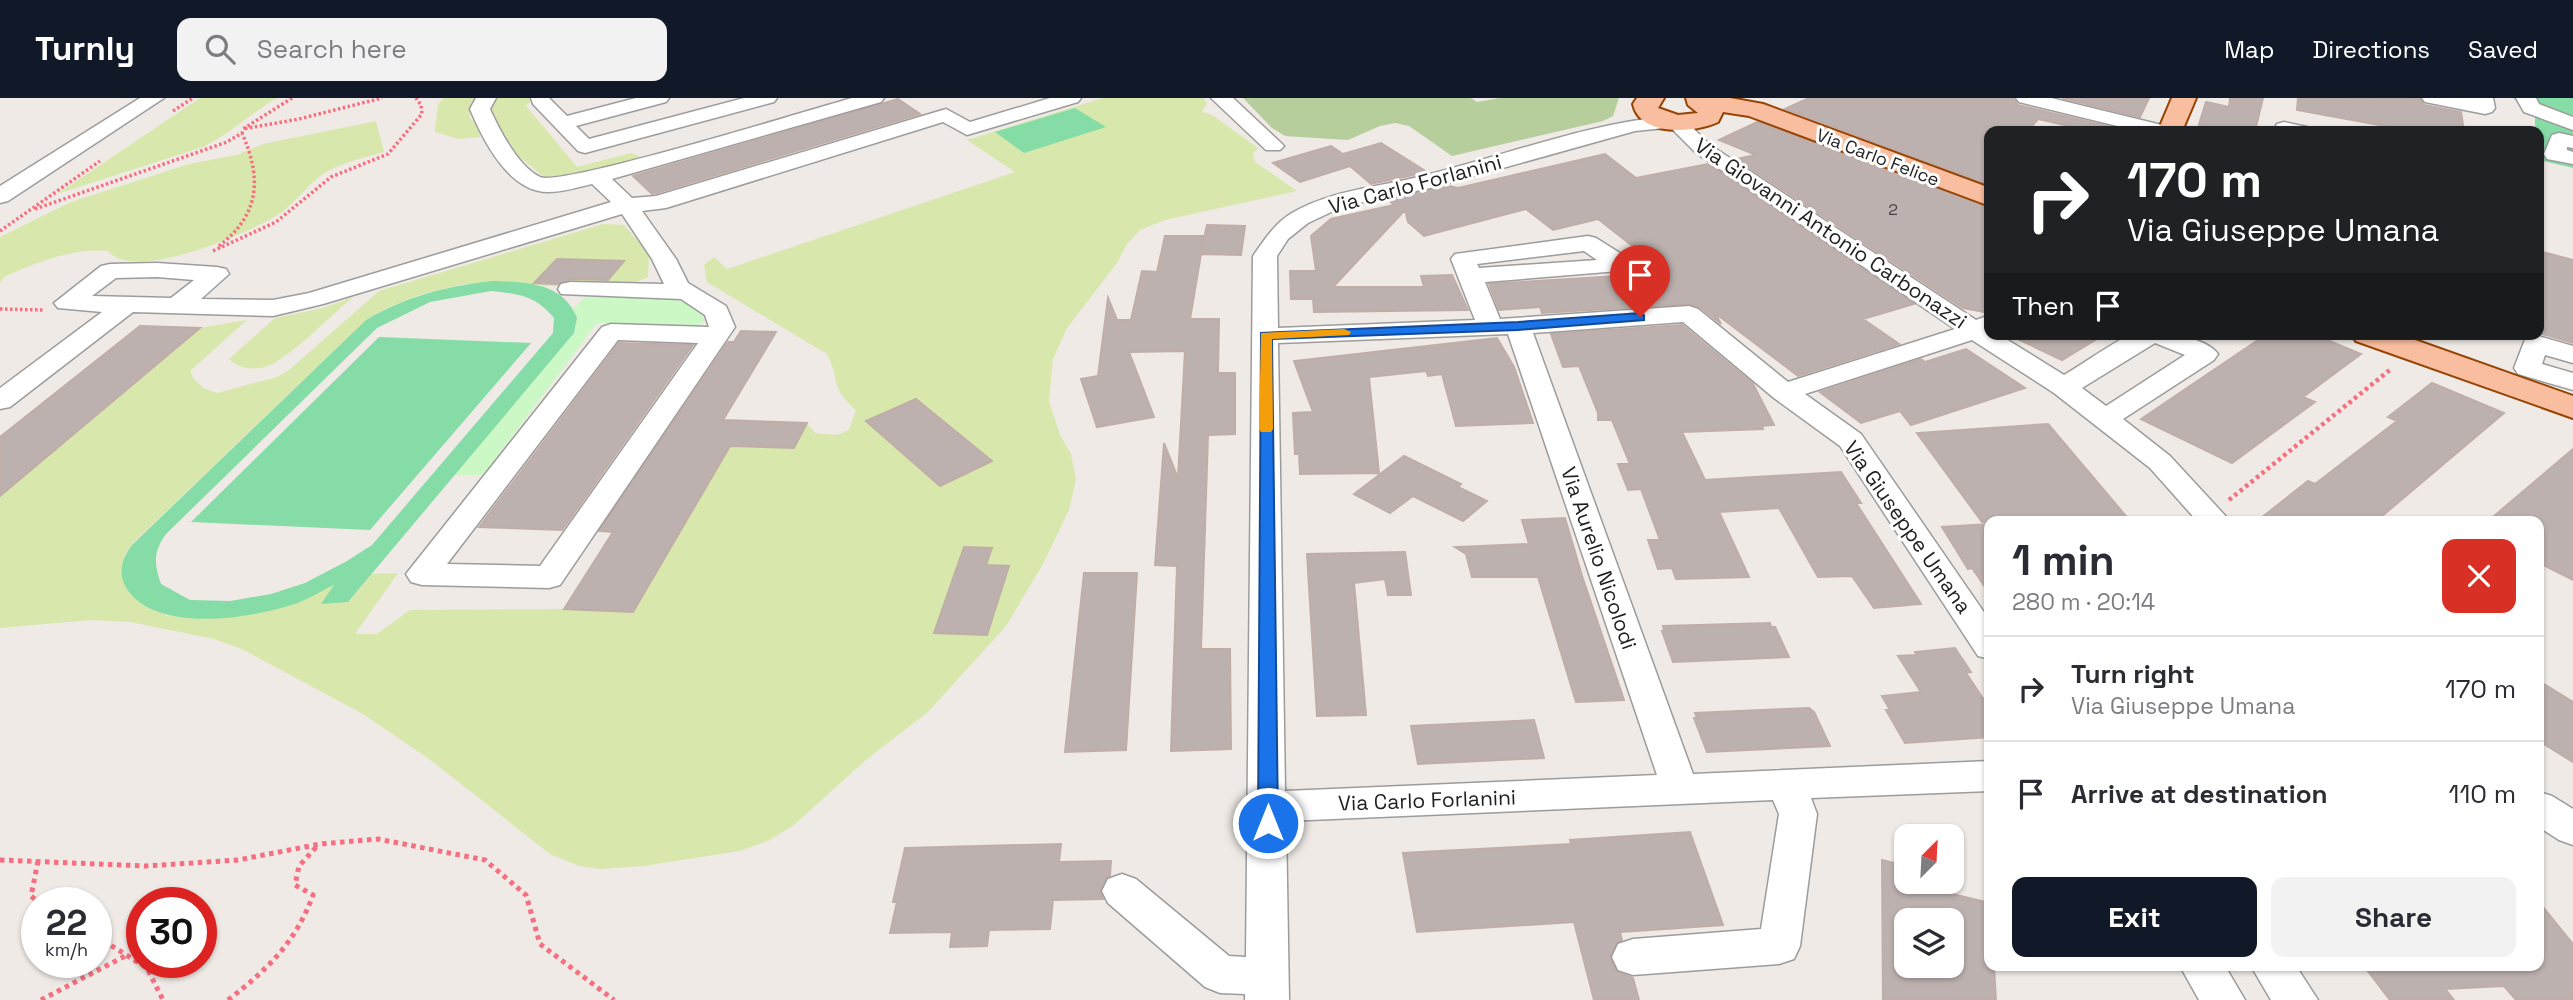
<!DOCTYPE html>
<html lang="en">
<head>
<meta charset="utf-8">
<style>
  :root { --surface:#fff; --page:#f2f2f3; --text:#2b2b33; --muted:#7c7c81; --line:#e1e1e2; --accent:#111827 }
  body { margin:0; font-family:"Space Grotesk",sans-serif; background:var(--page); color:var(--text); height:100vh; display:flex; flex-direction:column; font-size:26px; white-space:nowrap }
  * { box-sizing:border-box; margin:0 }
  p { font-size:23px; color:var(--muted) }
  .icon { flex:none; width:38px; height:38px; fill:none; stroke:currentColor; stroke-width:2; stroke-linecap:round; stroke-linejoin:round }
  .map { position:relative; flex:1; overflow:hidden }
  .panel { position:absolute; left:1984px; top:418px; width:560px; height:455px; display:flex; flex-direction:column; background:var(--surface); border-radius:14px; box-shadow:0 2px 5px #0004 }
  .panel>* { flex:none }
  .banner { position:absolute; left:1984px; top:28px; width:560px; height:214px; border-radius:14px; box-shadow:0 2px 5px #0004; background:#202124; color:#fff; overflow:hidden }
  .needle { width:46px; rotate:24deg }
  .buttons { position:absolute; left:1894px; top:726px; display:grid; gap:14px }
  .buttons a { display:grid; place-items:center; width:70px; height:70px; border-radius:14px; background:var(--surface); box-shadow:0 2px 5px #0004; font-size:35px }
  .speed { position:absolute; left:21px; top:789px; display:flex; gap:14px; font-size:35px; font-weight:700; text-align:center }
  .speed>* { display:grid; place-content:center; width:91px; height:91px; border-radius:50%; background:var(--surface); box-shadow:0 2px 5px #0004; line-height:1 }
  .speed small { font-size:18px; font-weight:400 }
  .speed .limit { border:10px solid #d22; background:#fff; color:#111 }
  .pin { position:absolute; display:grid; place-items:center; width:60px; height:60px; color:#fff; margin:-72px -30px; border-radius:50% 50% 50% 0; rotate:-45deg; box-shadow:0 0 7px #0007 }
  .pin .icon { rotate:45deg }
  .me { position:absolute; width:77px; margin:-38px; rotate:0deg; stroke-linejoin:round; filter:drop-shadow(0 0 5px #0008) }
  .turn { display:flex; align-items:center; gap:24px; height:147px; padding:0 28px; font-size:32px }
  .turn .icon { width:91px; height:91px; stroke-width:2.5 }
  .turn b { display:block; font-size:49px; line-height:60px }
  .then { display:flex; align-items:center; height:66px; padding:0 28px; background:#0003; gap:14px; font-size:26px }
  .round { display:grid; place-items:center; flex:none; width:74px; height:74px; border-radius:14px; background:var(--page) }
  .overview { display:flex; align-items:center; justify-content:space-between; height:119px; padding:0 28px }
  h1 { font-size:42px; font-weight:600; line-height:52px }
  .action { display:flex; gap:14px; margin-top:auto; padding:14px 28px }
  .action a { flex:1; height:80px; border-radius:14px; background:var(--accent); color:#fff; font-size:28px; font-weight:600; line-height:80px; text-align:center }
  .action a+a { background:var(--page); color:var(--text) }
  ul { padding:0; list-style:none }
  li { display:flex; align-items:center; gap:21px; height:105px; padding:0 28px; border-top:2px solid var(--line) }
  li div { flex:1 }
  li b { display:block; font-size:26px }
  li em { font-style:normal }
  header { display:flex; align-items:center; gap:42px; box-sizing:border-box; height:98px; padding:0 35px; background:var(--accent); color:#fff }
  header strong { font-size:33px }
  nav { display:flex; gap:38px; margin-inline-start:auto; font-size:24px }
  .search { width:490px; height:63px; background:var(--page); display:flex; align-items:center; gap:18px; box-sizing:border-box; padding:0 24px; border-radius:14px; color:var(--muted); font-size:26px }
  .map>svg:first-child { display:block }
  .grass { fill:#d8e8ac; fill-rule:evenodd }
  .forest { fill:#b6ce9b }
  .park { fill:#cbf8c4 }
  .pitch { fill:#85dca7; fill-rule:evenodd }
  .building { fill:#bcb1af; stroke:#c1ada8; stroke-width:2; fill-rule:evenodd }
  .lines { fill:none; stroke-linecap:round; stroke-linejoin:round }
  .minor-casing { stroke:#9c9c9c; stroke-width:3 }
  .major-casing { stroke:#964404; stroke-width:4 }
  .path-far2 { stroke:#f66f80; stroke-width:3.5; stroke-dasharray:2.5 2.5; stroke-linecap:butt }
  .path-far1 { stroke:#f66f80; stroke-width:4.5; stroke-dasharray:3.5 3.5; stroke-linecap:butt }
  .path { stroke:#f66f80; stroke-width:5; stroke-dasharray:4.5 4.5; stroke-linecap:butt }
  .minor { fill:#fff; fill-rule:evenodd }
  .major { fill:#f9bea0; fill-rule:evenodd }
  .route { fill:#1a73e8; stroke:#114b97; stroke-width:2 }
  .slow { fill:#f59e0b }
  .labels { text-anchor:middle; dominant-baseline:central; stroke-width:6; stroke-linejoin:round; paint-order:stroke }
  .far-number-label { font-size:16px; fill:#464443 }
  .far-street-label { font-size:18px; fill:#1f1f1f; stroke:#fff }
  .street-label { font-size:21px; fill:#1f1f1f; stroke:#fff }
</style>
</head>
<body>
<header>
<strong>Turnly</strong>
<div class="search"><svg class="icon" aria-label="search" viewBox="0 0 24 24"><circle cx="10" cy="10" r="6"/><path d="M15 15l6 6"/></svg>Search here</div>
<nav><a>Map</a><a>Directions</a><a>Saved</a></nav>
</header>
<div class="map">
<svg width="2573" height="902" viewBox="0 0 2573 902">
  <rect width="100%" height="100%" fill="#efeae5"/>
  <!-- grass -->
  <path class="grass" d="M200 0H277C251 15 230 36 203 49L57 96Z
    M444 0H478L469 19 481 30 480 39 459 41 435 34 438 6Z
    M495 0H533L526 8 577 69 631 55 641 59 550 84 510 51 490 10Z
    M1103 0H1204L1207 5 1202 14 1212 17 1258 50 1253 56 1255 64 1297 93 1165 122 1140 132 1127 146 1117 165 1067 230 1053 261 1049 303 1060 337 1071 356 1076 381 1069 412 1043 466 1006 528 928 614 867 661 794 727 768 743 739 753 644 768 600 771 579 768 550 756 429 661 363 616 244 552 214 541 130 524 91 522 0 530V398L200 230 247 222 190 273 194 281 203 290 217 295 277 279 289 272 379 193 603 126 624 127 649 156 648 179 625 189 545 188 517 184 464 186 419 197 387 210 366 222 132 446 124 458 166 518 336 486 348 504 372 476 398 475 355 536H377L410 512 564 511 633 514 730 348 794 350 807 325 815 335 837 337 849 332 856 312C829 288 841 284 827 256L707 184 704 167 714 159 727 171 1015 74 967 42ZM964 449 991 450 986 467 1008 469 987 537 934 535Z
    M376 23 384 54C366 59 345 64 328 73 309 84 297 104 279 116 249 135 135 185 108 153 71 150 38 164 4 179L0 185V139L71 104 189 66 237 57 263 46Z
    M353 199C328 220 303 247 276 264 262 273 240 273 229 261L275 220 323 210Z"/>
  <!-- forest -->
  <path class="forest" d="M1243 0H1471L1477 4 1500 0H1619L1613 18 1603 23 1452 58 1409 28 1395 25 1380 28 1348 42 1285 38 1272 30Z"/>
  <!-- park -->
  <path class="park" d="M592 197C619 198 694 193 707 221L697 229 597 225 483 377H454L574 235 577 220 573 211 584 200Z"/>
  <!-- pitch -->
  <path class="pitch" d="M2513 0H2573V70L2539 62V33H2535V19Z
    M1075 10 1106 29 1024 55 995 34Z
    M492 183C525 184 563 184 577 220L574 235 348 504 321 506 334 487C323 492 312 499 300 504 257 520 157 537 127 491 117 476 122 460 132 447L366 222C405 199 446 188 492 183ZM491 193C519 196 535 197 554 220L553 235 372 447 347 463 305 485 271 496 230 503 190 502 161 486C154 466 153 454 166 436L377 230 430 204Z
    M379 239 531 245 370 432 191 424Z"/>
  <!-- building -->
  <path class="building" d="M1809 0H2013L2018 7 2128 33H2091L2038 21 2028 33 2016 30 2010 33H1990V87L1785 11Z
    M2062 0H2149L2140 19Z
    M2230 0H2263L2255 33H2197L2206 4 2229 9Z
    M2298 0 2420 1 2424 7 2461 14 2464 33H2412L2297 12Z
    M898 1 920 16 656 95 652 96 633 78Z
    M1757 24 1990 110V215L1963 210 1736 61 1756 57 1719 42Z
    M1381 45 1427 74 1371 86 1350 68 1300 84 1273 65 1331 48 1343 56Z
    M1605 56 1636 80 1708 66 1914 206 1863 221 1899 246 1798 278 1715 215 1721 226 1700 209 1690 206 1542 215 1540 209 1499 212 1489 186 1667 175 1598 121 1553 132 1526 111 1424 138 1408 124 1405 112 1333 189H1424L1421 178 1452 177 1468 212 1314 214 1313 201H1291L1290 173H1316L1311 138 1331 121 1394 107 1388 101 1449 88 1458 90Z
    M1207 127 1245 128 1241 157 1201 156 1190 221H1219L1218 275H1235V336L1208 337 1201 551H1230L1231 651 1171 653 1177 468 1155 467 1164 345 1178 380 1185 253 1129 254 1154 319 1097 329 1081 281 1098 278 1108 200 1117 222H1131L1142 173 1157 174 1165 138H1204L1201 155Z
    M2539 153 2573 162V245L2539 235Z
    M557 161 624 163 608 182 570 181 558 186 534 185Z
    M1682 227 1753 286 1774 327 1762 328 1763 331 1682 334 1705 382 1841 374 1861 405H1856L1921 506 1874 510 1852 478 1818 479 1779 410 1719 414 1749 479 1676 481 1672 470 1658 471 1648 442H1660L1641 391 1628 392 1618 366H1630L1612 322H1598V315L1579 268 1563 269 1551 236Z
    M140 228 200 230 0 398V339Z
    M741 233 776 234 723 322 807 325 794 350 730 348 633 514 564 511 613 434 599 433 728 244H734Z
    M2007 236H2105L2062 262Z
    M2267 236H2313L2361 256 2303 299 2315 304 2232 365 2141 321Z
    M1497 240 1514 269 1533 325 1456 328 1442 276 1428 278 1426 273 1369 279 1379 375 1300 376 1299 356H1295L1293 315 1313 314 1294 263Z
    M619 245 693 247 562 432 479 429Z
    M1966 251 2025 290 1911 327 1900 313 1861 325 1820 294 1921 261 1925 264Z
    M2432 285 2504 315 2375 424H2256L2308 383 2315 386 2397 323 2388 319Z
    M916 301 992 363 940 388 866 323Z
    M2048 326 2131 424H1982L1917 335Z
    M2573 351V482L2539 465V424H2487Z
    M1404 358 1461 386 1458 389 1487 403 1463 423 1413 398 1390 415 1354 396Z
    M1565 420 1582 478 1624 602 1576 604 1538 479H1472L1466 456 1455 449 1529 446 1522 422Z
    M1990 426V496L1972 470 1968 471 1942 429Z
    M964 449 992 450 986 467 1009 468 987 537 934 535Z
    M1405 454 1411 497H1388L1385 481 1354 485 1366 617 1317 618 1307 456Z
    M1084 475H1137L1126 652 1065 654Z
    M1770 525 1771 529H1775L1789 559 1673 564 1662 533H1664L1663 528Z
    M1955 550 1971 574 1966 575 1990 611V639L1905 645 1886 612H1890L1882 598 1921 594 1898 558 1917 557 1915 554Z
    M2539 583 2573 604V664L2539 643Z
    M1809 610 1814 614 1830 648 1707 654 1694 620H1697L1695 615Z
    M1534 622 1544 660 1418 666 1411 628Z
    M1690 734 1723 827 1620 834 1622 842 1616 845 1610 860 1617 874 1633 880 1639 902H1594L1574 824 1417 834 1403 755 1571 746 1570 742Z
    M1061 746 1059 764 1111 763 1110 778 1106 780 1100 792 1103 801 1053 802 1050 831 989 832 987 848 950 849 952 834 890 835 897 804H893L905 750Z
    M1882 762 1906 768V784H1944V794L1990 805V868H1994L1996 902H1883ZM1906 822H1951V868H1906Z
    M2539 804 2573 846V902H2516L2504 888 2445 891 2454 902H2390L2364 868H2539Z"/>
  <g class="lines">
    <defs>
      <path id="minor" d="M140 0H164L8 103 0 105V88Z
        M476 0H496L490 11C500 33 518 68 540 79 561 89 812 11 852 0H884L881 4 612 81 632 100 656 98 946 11 970 24 1050 0H1081L1078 4 967 37 943 24 666 110 642 113 676 161 688 185 726 208 735 229 560 487 549 490 422 487 411 484 406 476 602 229 611 226 709 229 705 217 681 201 561 196 558 191 561 186 570 184 664 186 652 161 622 116 323 206 273 218 133 214 10 309 0 311V290L102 214 58 210 54 205 101 168 110 166 157 165 217 169 226 171 229 176 201 201 273 202 309 195 611 104 592 86C579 89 563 94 549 94 509 95 483 42 470 11ZM157 179 194 182 171 200 92 198 116 180ZM618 242 698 245 540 468 447 466Z
        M531 0H549L567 18 636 0H669L666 4 576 28 589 41 744 0H777L774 4 585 55 578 53 533 6Z
        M1211 0H1233L1280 44 1284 48 1280 52H1266Z
        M2016 0H2051L2170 29 2173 33H2138L2019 4Z
        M2422 0H2493L2495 10 2492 14 2485 16 2425 4Z
        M2516 0H2536L2539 6 2573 19V32L2524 14Z
        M1671 18 1680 22 1688 19 1695 21 1698 25 1694 31 1710 47 1976 222 1990 217V236H1998L2064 277C2085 265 2108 247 2130 237 2150 230 2206 238 2218 256L2214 262 2123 321 2170 358 2231 424H2198L2150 370 2054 295 1972 242 1805 296 1861 336 1990 523V561L1978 558 1840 348 1774 300 1683 224 1533 235 1693 676 1990 663V693L1811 700 1817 716 1800 848 1794 861 1779 866 1633 877 1618 872 1612 859 1618 846 1633 841 1761 831 1779 716 1773 702 1286 723 1289 902H1245V896L1220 895 1205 889 1108 805 1102 793 1108 781 1122 776 1136 781 1229 858 1246 859 1253 158C1264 142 1275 125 1292 115 1333 91 1382 89 1426 77 1507 57 1588 25 1671 18ZM1675 29 1673 32 1696 55 1955 231 1788 284 1698 211 1689 208 1500 221 1485 184 1631 172 1634 167 1631 162 1596 140 1588 138 1455 156 1451 161 1475 222 1278 230 1277 158 1288 141 1308 125 1344 108 1435 89 1635 33ZM1584 153 1597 162 1479 170 1477 166ZM1508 236 1657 677 1285 693 1278 245ZM2155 245 2185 257 2106 308 2082 290Z
        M2284 24 2307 29 2310 33H2273L2277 26Z
        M2559 35 2573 38V50L2567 49V52L2573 54V66L2547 61 2544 56 2552 37Z
        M2535 237 2573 248V265L2545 257 2542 266 2573 275V292L2518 276 2514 270 2526 239Z
        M2539 694 2552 698 2573 711V747L2559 742 2539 729Z
        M2180 868H2225L2245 902H2199Z
        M2251 868H2296L2318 902H2271Z"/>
      <path id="major" d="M1637 0H1664L1658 10 1678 17 1698 15 1688 7 1686 0H1730L1763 6 1990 90V108L1749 18 1723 14 1718 24C1694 35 1640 39 1633 6Z
        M2172 0H2196L2182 33H2158Z
        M2351 236H2398L2573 298V320L2356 243Z"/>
    </defs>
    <!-- minor casing -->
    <use href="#minor" class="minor-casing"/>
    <!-- major casing -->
    <use href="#major" class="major-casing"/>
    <!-- path-far2 -->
    <path class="path-far2" d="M292 0 243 31 299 21 382 0
      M173 13 193 0
      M35 111 227 44 242 35 243 31
      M0 133 100 63
      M219 148C260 116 262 81 242 35
      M213 153 276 124 331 79 388 56 422 16 421 7 416 0
      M0 211 43 212"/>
    <!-- path-far1 -->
    <path class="path-far1" d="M2229 402 2391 271"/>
    <!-- path -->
    <path class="path" d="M0 762 146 768 238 762 320 746 378 741 485 762 526 797 540 846 614 902
      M38 763 31 798 40 805
      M96 838 147 870 163 902
      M41 902 127 857
      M228 902C267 872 296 844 313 797L295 787 299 768 319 746"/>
    <!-- minor -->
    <use href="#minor" class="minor"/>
    <!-- major -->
    <use href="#major" class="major"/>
  </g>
  <!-- route -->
  <path class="route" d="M1640 215 1644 217V222L1518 232 1272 241 1278 725 1275 731 1268 733 1261 731 1258 725 1261 235 1518 224Z"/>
  <!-- slow -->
  <path class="slow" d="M1344 231 1351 234 1349 237 1272 241 1273 331 1271 334H1261L1259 331 1261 235Z"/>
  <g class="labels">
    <!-- far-number labels -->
    <g class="far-number-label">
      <text x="1893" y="111">2</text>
    </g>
    <!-- far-street labels -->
    <g class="far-street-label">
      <text transform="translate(1878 59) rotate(21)">Via Carlo Felice</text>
    </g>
    <!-- street labels -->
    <g class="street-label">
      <text transform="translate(1415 86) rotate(-15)">Via Carlo Forlanini</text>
      <text transform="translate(1831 135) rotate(34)">Via Giovanni Antonio Carbonazzi</text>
      <text transform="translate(1908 429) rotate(55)">Via Giuseppe Umana</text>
      <text transform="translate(1599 460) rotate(71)">Via Aurelio Nicolodi</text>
      <text transform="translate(1427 702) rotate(-2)">Via Carlo Forlanini</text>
    </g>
  </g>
</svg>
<div class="buttons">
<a><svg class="needle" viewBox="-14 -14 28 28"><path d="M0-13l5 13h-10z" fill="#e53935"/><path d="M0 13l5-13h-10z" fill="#7c7c81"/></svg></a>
<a><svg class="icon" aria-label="layers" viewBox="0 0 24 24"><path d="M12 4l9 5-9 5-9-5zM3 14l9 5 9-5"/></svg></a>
</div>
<div class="speed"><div>22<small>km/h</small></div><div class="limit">30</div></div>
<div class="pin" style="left:1640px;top:219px;background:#d93025"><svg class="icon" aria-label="arrive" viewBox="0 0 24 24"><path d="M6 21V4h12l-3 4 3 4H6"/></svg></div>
<svg class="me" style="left:1268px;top:725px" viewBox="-20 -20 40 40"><circle r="17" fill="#1a73e8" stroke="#fff" stroke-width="3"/><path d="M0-11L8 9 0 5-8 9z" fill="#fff"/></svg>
<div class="banner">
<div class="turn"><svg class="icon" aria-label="right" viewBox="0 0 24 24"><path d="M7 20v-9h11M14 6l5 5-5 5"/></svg><div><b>170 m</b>Via Giuseppe Umana</div></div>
<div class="then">Then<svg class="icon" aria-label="arrive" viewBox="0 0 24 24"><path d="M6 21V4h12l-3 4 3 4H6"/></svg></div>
</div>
<section class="panel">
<div class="overview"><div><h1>1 min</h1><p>280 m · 20:14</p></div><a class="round" style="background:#d93025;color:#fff"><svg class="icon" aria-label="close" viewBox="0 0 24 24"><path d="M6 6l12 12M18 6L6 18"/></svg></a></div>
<ul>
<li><svg class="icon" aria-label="right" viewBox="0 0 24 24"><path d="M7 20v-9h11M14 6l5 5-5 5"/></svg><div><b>Turn right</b><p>Via Giuseppe Umana</p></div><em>170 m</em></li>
<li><svg class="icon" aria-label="arrive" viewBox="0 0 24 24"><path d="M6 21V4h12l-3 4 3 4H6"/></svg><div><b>Arrive at destination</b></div><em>110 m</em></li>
</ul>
<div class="action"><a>Exit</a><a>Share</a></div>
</section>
</div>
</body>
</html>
